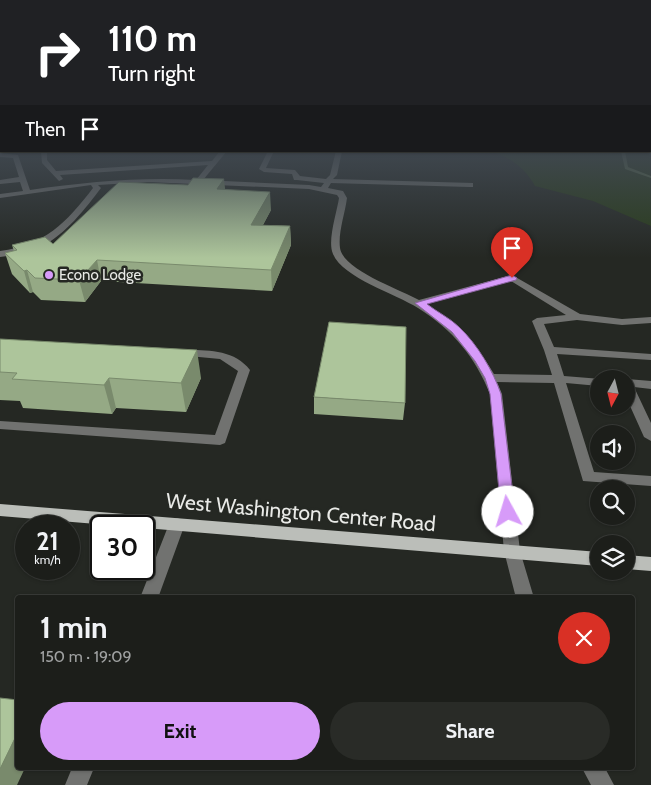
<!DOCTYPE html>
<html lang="en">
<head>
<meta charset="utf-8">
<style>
  :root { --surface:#1c1e1a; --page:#292b27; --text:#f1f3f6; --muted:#a0a2a2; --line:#3a3c39; --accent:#d79bf9 }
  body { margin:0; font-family:Cabin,sans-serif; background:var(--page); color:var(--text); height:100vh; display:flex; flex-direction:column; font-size:19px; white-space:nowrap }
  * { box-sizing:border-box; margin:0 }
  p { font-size:16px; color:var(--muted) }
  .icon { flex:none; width:28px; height:28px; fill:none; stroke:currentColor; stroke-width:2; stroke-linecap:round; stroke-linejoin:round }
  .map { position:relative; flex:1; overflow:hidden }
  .sheet { position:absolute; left:15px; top:595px; width:620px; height:175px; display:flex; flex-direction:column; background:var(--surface); border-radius:5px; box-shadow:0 1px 4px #0004,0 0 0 1px var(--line) }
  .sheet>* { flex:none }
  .top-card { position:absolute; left:0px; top:0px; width:651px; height:152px; box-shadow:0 1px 4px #0004,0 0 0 1px var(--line); background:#202124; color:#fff; overflow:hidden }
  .needle { width:32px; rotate:187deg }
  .controls { position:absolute; left:590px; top:370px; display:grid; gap:10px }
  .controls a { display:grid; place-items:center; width:45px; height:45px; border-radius:50%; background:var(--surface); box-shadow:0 1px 4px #0004,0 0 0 1px var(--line); font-size:25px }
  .speed { position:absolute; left:15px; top:515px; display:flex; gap:10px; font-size:25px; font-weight:700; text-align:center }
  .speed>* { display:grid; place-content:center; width:65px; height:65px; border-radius:50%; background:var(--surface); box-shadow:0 1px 4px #0004,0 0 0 1px var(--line); line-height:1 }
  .speed small { font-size:12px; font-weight:400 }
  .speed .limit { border:2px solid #111; border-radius:8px; background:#fff; color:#111 }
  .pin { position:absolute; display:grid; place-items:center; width:42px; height:42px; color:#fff; margin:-51px -21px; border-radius:50% 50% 50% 0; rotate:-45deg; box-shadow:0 0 5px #0007 }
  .pin .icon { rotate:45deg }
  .me { position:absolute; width:55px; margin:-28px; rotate:354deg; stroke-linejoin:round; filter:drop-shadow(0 0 4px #0008) }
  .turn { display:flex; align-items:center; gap:18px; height:105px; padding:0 25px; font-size:22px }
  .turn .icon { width:65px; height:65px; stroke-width:2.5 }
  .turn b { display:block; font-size:35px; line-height:42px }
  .then { display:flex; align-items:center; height:48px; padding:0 25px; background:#0003; gap:10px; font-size:19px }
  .round { display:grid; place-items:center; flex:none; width:52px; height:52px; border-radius:26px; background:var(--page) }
  .overview { display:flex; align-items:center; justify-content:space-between; height:85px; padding:0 25px }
  h1 { font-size:30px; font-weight:800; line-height:38px }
  .button { display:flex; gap:10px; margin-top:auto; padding:10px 25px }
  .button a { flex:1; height:58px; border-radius:30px; background:var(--accent); color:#111; font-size:20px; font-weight:800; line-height:58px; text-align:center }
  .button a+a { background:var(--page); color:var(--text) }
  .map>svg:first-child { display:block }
  .green { fill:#293c19 }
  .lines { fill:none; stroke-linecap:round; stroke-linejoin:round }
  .stream { fill:#617750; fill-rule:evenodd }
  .minor { fill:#717270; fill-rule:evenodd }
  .major { fill:#bbbeb9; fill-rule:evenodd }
  .wall { fill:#95a985 }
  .shaded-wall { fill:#798a6c }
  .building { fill:#adc59b; stroke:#798a6c }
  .route { fill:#d79bf9; stroke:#8c65a2 }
  .poi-dot { fill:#d79bf9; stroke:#252823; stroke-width:2 }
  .labels { text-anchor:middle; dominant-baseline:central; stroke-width:5; stroke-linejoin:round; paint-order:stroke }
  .far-poi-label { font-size:15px; fill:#e9eae7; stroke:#252823; text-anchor:start }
  .near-street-label { font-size:21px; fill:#e9eae7; stroke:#252823 }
</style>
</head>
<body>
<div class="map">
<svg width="651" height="785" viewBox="0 0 651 785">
  <rect width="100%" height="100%" fill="#252823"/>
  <!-- green -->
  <path class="green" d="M650 148 651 226 593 201 535 186C525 168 510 157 490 151H650Z"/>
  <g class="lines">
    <!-- stream -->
    <path class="stream" d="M621 151H625L628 167 651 176V178L625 169Z"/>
    <!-- minor -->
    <path class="minor" d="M41 151H47V160L56 171 212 161 220 151H227L203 180 309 185 321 187 324 183 297 180H294L292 174 264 172 259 169 268 151H274L266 168 295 170 300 176 326 179 330 175 336 151H342L337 175 333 179 473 183V187H470L331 183 328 188 343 191 347 198C345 214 338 232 340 248 343 270 401 290 419 300L512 275 580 314 622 319 651 317V323L622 325 577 320 544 324 554 347 651 354V360L557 354 564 376 601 379H599V386L566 383 594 472 651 476V486L583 481 554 383 497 382 502 394 520 551 534 598H516L504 551 490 394C475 357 453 330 418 308 396 294 343 278 333 254 327 241 337 212 339 198L337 195 309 189 147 182 98 185 101 188C86 208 65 235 42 246 29 253 14 255 0 257V251C45 245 66 223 93 188L91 185 0 198V194L23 191 20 182 0 184V180L19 177 13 158 0 157V153L18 155 30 190C87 182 139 177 196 180L208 165 60 175 63 179 59 181 42 163ZM511 281 566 315 537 318 532 321 544 350 552 375 494 374C477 344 455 323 426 304Z
      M182 350C206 350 234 349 250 370L225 443 220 445 0 429V421L215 435 238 371 220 359 178 355 176 353 178 351Z
      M627 379 651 381V389L634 387 651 423V441L644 437 626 397Z
      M177 518 183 520 185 524 158 598H140L169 524 171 520Z
      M72 768H94L87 785H65Z
      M582 768H605L614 785H591Z"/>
    <!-- major -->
    <path class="major" d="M0 504 599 552V566L0 516Z
      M626 555 651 557V571L626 569Z"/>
  </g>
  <!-- wall -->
  <path class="wall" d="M271 210 263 225 290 226 291 245 272 291 101 281 85 302 41 300 33 292 30 293 12 274 5 253 14 251 12 245 53 244Z
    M0 339 201 378 186 412 116 408 112 414 23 408 20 401 0 400Z
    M314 397 405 403 403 420 314 414Z"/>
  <!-- shaded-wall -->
  <path class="shaded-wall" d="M224 179 226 197 217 189Z
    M270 192 271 210 252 245 251 225Z
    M290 226 291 245 272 291 271 270Z
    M97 260 101 281 85 302 79 280Z
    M27 270 33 292 30 293 24 271Z
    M197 350 201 378 186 412 181 383Z
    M109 378 116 408 112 414 104 385Z
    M18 732V768H25L17 785H0V769Z"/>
  <!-- building -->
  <path class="building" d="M193 178 224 179 217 189 270 192 251 225 290 226 271 270 97 260 79 280 35 278 27 270 24 271 5 253 17 250 12 245 45 237 53 244 119 182 188 185Z
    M329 322 406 327 405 403 314 397Z
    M0 339 197 350 181 383 109 378 104 385 12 379 17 373 0 372Z
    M0 698 18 700V732L0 769Z"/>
  <!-- sky -->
  <linearGradient id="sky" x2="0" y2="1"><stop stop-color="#141613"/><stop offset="0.57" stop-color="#404850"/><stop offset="1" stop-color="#404850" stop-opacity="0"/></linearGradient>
  <rect width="651" height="258" fill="url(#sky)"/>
  <!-- route -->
  <path class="route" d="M512 275 517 278 516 280 427 304C437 312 450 318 459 327 478 345 493 371 501 394L515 512 508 517 501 512 490 394 485 378 475 361 452 332 415 303Z"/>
  <!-- markers -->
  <circle class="poi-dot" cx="49" cy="275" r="5"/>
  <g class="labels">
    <!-- far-poi labels -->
    <g class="far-poi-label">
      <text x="59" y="275">Econo Lodge</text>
    </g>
    <!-- near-street labels -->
    <g class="near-street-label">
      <text transform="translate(301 512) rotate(5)">West Washington Center Road</text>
    </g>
  </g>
</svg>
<div class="controls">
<a><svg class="needle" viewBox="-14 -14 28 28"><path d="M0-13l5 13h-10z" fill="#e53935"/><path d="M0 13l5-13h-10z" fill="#a0a2a2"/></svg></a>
<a><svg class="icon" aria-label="sound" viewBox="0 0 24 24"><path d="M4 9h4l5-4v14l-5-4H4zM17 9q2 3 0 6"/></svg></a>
<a><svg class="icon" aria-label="search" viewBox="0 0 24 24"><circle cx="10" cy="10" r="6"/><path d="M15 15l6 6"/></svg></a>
<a><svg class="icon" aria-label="layers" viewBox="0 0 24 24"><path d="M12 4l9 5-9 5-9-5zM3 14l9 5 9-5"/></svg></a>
</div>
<div class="speed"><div>21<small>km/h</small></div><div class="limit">30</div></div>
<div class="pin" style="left:512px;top:278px;background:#d93025"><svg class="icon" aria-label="arrive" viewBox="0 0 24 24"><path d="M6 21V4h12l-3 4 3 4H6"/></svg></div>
<svg class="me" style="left:508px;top:512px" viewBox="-20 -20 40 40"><circle r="19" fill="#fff"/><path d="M0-13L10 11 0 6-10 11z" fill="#d79bf9"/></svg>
<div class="top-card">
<div class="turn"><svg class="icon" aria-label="right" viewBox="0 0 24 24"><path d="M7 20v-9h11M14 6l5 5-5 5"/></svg><div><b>110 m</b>Turn right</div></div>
<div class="then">Then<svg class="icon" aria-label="arrive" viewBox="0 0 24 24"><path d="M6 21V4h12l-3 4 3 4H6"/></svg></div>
</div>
<section class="sheet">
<div class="overview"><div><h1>1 min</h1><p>150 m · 19:09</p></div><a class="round" style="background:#d93025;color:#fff"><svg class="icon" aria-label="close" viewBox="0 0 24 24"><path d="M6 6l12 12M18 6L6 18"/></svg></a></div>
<div class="button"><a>Exit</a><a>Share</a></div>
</section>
</div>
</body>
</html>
